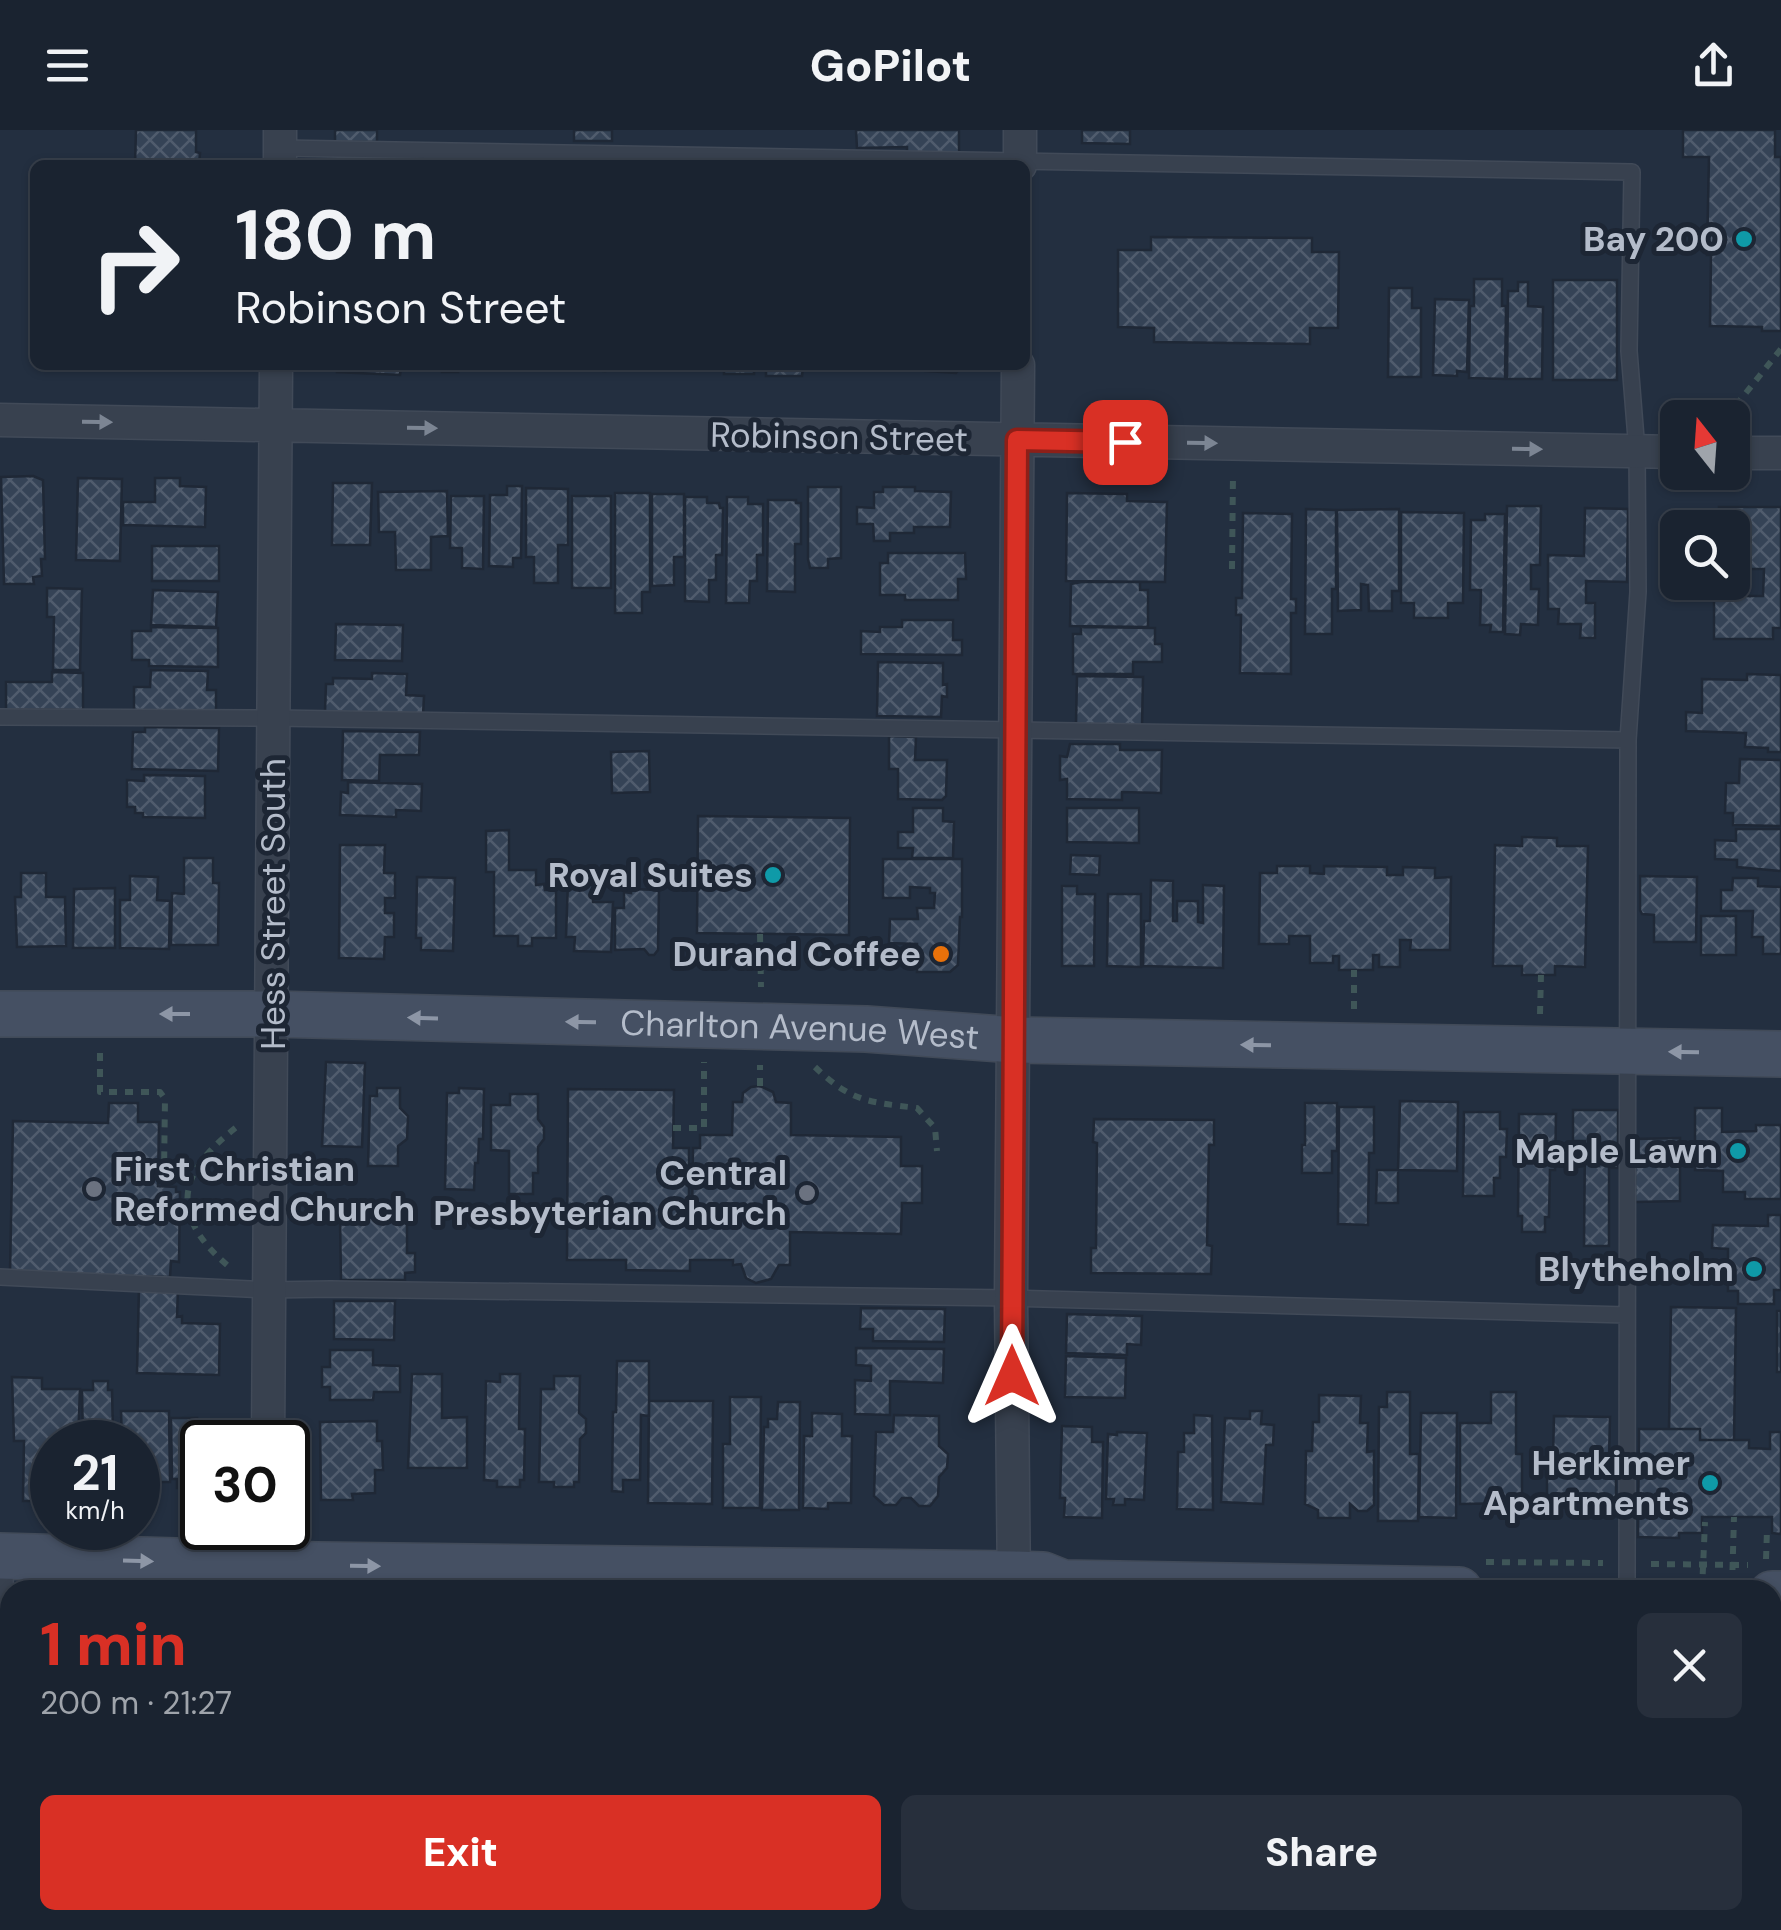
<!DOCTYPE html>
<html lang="en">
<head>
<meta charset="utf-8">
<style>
  :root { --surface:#1a2330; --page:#272f3c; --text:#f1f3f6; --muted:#9fa4ab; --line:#38404c; --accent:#d93025 }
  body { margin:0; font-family:"DM Sans",sans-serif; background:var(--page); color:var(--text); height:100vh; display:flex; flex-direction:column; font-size:38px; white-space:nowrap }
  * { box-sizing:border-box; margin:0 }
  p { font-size:32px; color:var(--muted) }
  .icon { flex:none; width:55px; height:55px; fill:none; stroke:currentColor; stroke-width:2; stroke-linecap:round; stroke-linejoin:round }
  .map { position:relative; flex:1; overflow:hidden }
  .side { position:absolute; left:0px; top:1450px; width:1782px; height:350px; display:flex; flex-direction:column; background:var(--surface); border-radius:30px 30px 0 0; box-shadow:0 2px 8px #0004,0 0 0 2px var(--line) }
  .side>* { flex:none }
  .hud { position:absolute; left:30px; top:30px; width:1000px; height:210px; border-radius:15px; box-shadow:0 2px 8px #0004,0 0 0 2px var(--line); background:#1a2330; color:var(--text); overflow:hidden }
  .needle { width:65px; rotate:343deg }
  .controls { position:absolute; left:1660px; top:270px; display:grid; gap:20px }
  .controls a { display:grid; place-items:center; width:90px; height:90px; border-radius:15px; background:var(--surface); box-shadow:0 2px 8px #0004,0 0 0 2px var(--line); font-size:50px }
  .speed { position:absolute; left:30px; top:1290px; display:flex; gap:20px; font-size:50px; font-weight:700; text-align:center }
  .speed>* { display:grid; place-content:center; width:130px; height:130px; border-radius:50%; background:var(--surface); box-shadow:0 2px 8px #0004,0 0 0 2px var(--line); line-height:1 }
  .speed small { font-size:25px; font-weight:400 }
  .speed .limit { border:5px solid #111; border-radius:15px; background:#fff; color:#111 }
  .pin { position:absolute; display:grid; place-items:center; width:85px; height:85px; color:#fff; margin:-42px; border-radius:20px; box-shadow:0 5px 15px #0006 }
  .me { position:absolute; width:110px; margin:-55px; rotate:0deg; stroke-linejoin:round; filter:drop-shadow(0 0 8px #0008) }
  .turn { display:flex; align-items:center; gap:35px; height:210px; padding:0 40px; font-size:45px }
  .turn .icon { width:130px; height:130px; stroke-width:2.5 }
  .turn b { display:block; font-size:70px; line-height:85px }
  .round { display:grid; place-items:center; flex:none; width:105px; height:105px; border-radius:15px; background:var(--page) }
  .summary { display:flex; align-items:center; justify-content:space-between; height:170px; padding:0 40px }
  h1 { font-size:60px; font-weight:800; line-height:75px; color:var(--accent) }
  .button { display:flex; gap:20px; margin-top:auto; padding:20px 40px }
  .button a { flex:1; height:115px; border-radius:15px; background:var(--accent); color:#fff; font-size:40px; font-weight:800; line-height:115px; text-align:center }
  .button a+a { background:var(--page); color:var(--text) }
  header { display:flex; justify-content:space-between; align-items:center; height:130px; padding:0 40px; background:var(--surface); font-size:45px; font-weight:800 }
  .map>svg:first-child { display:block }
  .building { fill:url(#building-cross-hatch); stroke:#1f2836; stroke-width:2.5 }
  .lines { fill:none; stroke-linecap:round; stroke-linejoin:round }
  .lane-casing { stroke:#414a58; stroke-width:18 }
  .street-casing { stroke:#414a58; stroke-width:35 }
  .secondary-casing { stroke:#414a58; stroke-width:48 }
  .path { stroke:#3f5658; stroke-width:6; stroke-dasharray:8 8; stroke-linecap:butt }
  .lane { stroke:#38414f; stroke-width:15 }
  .street { stroke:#38414f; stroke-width:32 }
  .secondary { stroke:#455063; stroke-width:45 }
  .oneway { fill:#7c8593 }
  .oneway2 { fill:#8d96a6 }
  .route-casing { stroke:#8d1f18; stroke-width:25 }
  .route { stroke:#d93025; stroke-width:18 }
  .culture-dot { fill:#0f9aa8; stroke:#1d2634; stroke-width:4 }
  .food-dot { fill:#e8710a; stroke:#1d2634; stroke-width:4 }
  .worship-dot { fill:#6b7280; stroke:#1d2634; stroke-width:4 }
  .labels { text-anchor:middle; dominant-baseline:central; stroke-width:10; stroke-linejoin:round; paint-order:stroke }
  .poi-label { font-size:35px; font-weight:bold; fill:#b4bcca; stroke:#1d2634; text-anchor:end }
  .street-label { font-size:35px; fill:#b4bcca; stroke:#1d2634 }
</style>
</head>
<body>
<header><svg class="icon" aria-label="menu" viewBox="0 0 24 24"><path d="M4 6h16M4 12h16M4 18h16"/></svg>GoPilot<svg class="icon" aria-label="share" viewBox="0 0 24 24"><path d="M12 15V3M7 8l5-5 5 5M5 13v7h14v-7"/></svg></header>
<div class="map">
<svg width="1781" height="1800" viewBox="0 0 1781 1800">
  <defs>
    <pattern id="building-cross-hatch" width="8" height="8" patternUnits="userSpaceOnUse" patternTransform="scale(2.5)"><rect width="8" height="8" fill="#354356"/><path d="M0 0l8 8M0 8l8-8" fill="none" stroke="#505c6d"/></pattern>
  </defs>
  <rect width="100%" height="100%" fill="#232f40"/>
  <!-- building -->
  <path class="building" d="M136 0H196V22L200 23 199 35H135Z
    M335 0H377V12H335Z
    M574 0H612V11H574Z
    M856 0H959V23L907 24V17L857 18Z
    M1082 0H1130V14L1082 13Z
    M1683 0H1775V27H1781V201H1762V197L1710 196 1711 125H1707L1709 27H1683Z
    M653 33H696V35H653Z
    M1151 107 1312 108V122H1339L1338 198H1310V214L1154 212V198L1118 197V120H1151Z
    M1474 149H1502V176H1506L1505 249 1469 248 1470 176H1474Z
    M1553 150H1617V250H1553Z
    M1518 152H1528V176L1543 177 1542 249H1507L1508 161H1518Z
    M1389 158H1412V178H1421V247H1388Z
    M1435 169 1469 170 1467 242 1457 241V246L1433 245Z
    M337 235H401L400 245 337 242Z
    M442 235H458V242H442Z
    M570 235H605V241L570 239Z
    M754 235V244H724V236H701Z
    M766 235H803L802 246H766Z
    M885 235H962L956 243 885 238Z
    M33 346 43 350 45 429H41L42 446 33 447 34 454H4L1 347Z
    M78 348 122 349 120 431 76 430Z
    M155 348H180V356L206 357 205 397 123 395V372H155Z
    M333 353H372L370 415H332Z
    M507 356H522L521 428H513V437L489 436 490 365H507Z
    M808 357H841V428L828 429V438H810L808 429Z
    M883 357H915V361L951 362 950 397H914V403H890V411H874L873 394H857V377L874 378V362H883Z
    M526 358 568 359V415H558V453H534V427H526Z
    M447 361 448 406 431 407V440H396L395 402H379L378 362Z
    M615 363H650V462H642V483H615Z
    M1067 363 1127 364V371L1167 372 1165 452 1066 451Z
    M652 364H684V427H674V455L652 456Z
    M451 366H484L483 439 462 438V418H450Z
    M572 366H611V458H572Z
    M685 367H707V373H719L720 378H723L722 425H716V450H709V472L685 471Z
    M727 367H748V374H763V425H757V451H750L749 473H726Z
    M768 370H796V373H801V414H795V462L767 461Z
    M1507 376H1541L1540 435H1531V459H1539L1538 495 1521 494 1520 505 1505 504Z
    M1719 377H1781V498H1773V509H1714V466H1763L1764 439H1732V398H1719Z
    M1585 378 1628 379 1627 452 1586 451V473H1595V508H1580L1581 494H1558L1559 479H1548V425L1584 426Z
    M1306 379 1336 380V459H1332V504H1305Z
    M1399 379V461H1392V481H1369L1368 455 1361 454V480L1338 481 1337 380Z
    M1401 382 1464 383 1463 473H1448V488H1414V473H1401Z
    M1243 383 1292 384 1291 469H1296V483H1291V544L1240 543 1241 485H1236V468H1242Z
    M1485 384H1505L1503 502H1490L1491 495H1480L1481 460H1470L1471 390H1485Z
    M152 416H219V451H152Z
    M888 423H965L966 449H958V470H905V465H880V433H888Z
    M1081 452H1140V460H1148V497L1070 496 1071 454Z
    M47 458 82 459 80 540H53L54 487H47Z
    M153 460 218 462 216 497 151 495Z
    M902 490H953V510H962V525L861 524V501L880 502V497H902Z
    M336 494 403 495 402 531 335 530Z
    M151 497 218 498V537L149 536V530H132V501H151Z
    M1081 497 1155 498V514H1162V532H1133V544H1073V504H1081Z
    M878 532 943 533V555L947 554V567L942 566 941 587 877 586Z
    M151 540 208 541 207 560H216V581L134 580V557H150Z
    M52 542 83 543V580L6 579V552H52Z
    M372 543 407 544 406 565 424 566 423 585 325 582 326 554H333V548L372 549Z
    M1747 544 1781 545V622H1768V618L1745 617 1746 603 1686 601V582L1702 583V549L1747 550Z
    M1077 546 1143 547 1142 596 1076 594Z
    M145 597 219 598 218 641 132 639 133 602H145Z
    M343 601 420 602 419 625H380L379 651 342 650Z
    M889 606 916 607 915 630H947L946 666 942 670 898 669V639H889Z
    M1070 614H1120V620H1162L1161 663 1122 662V670L1067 669V649L1060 650V626L1067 627Z
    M649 621 650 662 612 663 611 622Z
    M1740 629 1781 630V696L1733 695V683H1725L1726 653H1739Z
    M144 645 205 646V688L143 687V683H135V677H127V650L144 651Z
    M348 652 422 654 421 681 396 680V687L340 685 341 662 348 663Z
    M913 678H943V691L954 692 953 728H912L913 718H898V702H913Z
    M1067 678H1139V713L1067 712Z
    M698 686 850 688 849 805 697 803Z
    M1736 699H1781V741L1737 737V730L1715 729V710L1736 711Z
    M509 700V740H536V755L544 754 545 760H556V808H532V816H518V806H494V742H486V701Z
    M1522 707 1557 708V716H1588L1585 837 1555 836V845H1522V836H1493L1495 715 1522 716Z
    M340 715H385L384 743H395V768H385V783H394V807H385L384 829 339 828Z
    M1071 725 1100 726 1099 745 1070 744Z
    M184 728H213V753H219L218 815H171L172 763 184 764Z
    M883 729H962V787H960L958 835 950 842H917V814L889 813 890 789H918L917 778H934L935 763H930V758L910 757V768H883Z
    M1277 736H1310V743L1324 744V736L1387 737V745H1403V737L1435 738V748L1451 747 1450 820H1410L1411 810H1400V837H1379V825H1373V840H1339V826H1333V833H1310V806H1289V814H1259L1260 743H1277Z
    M21 743H46V767H65L66 816 17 817 15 767H21Z
    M130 746 158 747 157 770 170 771 169 819 120 818V770H130Z
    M1640 746 1697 747 1696 812H1654V785L1642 784 1640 780Z
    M417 747 455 748 453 821 421 820V808H416Z
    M1733 748H1758V756L1781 757V824H1763V807H1752L1753 781H1721V760H1732Z
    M1151 750 1173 751V791H1177V771H1198V792L1203 793V755L1224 756 1223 838 1143 836 1144 791H1150Z
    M568 752 593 753V772H613L611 822 574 821 575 807H566Z
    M1062 756H1077V764H1095L1094 836H1062Z
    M115 758V818H73L74 759Z
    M631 759 659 760 658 820 654 825H649L644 819 615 820V778H624V762L631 763Z
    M1108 764H1141V837L1107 836Z
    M1701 786H1736V825H1701Z
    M326 932 365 933 362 1017 322 1016Z
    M760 956 773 962 776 972 791 973V1005L901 1007V1036H922V1073H902L901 1104 790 1102V1135H779L771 1149 756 1153 746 1148 741 1134 733 1135V1130H690V1141L626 1140V1130H567L568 959 674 960 673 1018H689V1085H692L693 1018H700V1005H732L733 972H742L743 963 751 957Z
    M377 958H400V978L408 986 407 1009 398 1016V1036H368L370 966H377Z
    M459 958 484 959 483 1009H479L478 1033H475L474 1060 445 1059 447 963H459Z
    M510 964H538V989L544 997V1009L538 1017V1043H533V1064H509V1021L491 1020V975H510Z
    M1400 971 1458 972 1457 1041 1398 1040Z
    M109 973H138V992H159L158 1056 176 1057V1062H180L179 1132 171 1131 170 1147 10 1143 13 991 108 993Z
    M1305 973H1337V1021H1332V1043H1302V1015H1305Z
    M1339 977H1374V1023H1369L1368 1095 1338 1094Z
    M1695 978H1722V1002L1756 1001V995H1781V1069H1745V1062H1723V1041L1695 1040Z
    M1573 980H1618V1038H1609V1116H1584L1585 1011H1573Z
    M1464 982H1500V999H1507L1506 1027H1500V1048H1494V1066H1463Z
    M1519 984H1556L1555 1040H1550L1549 1087H1545V1102H1522V1086H1518Z
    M1094 989 1214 990V1015H1209L1207 1115 1212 1116 1211 1144 1091 1143V1118H1096L1097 1013 1093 1012Z
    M1680 1008V1071L1635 1072V1009Z
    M1377 1040H1398V1073H1376Z
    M1768 1085H1781V1160H1774V1174H1738V1161H1728V1119L1712 1118 1713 1095 1768 1096Z
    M407 1087V1123H415V1142L405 1143V1150H341L340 1088Z
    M139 1158 178 1159 177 1187 182 1186V1193L220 1194 219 1245 137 1243Z
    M334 1171H395L394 1210 334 1209Z
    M1671 1177 1736 1178 1734 1310H1700V1299H1669Z
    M861 1178 945 1179 944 1212 873 1211V1199H860Z
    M1777 1181H1781V1242H1777Z
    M1067 1184 1142 1186 1141 1215 1127 1214V1225L1066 1223Z
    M856 1218 944 1219 943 1253 890 1251V1285L855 1284V1250L871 1251V1236L856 1235Z
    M330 1220H373V1235L400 1236V1262H374L373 1270H330V1257H322V1237H330Z
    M1066 1226 1126 1228 1125 1268 1065 1267Z
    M617 1231H649V1286L641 1285 640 1350H623V1362L612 1361 613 1282H616Z
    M412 1244H442V1288L467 1287V1338H408Z
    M500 1244H520L519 1299H525L524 1350H520V1357H497V1351L484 1350 486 1251 500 1252Z
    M554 1246H580L579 1283 586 1289V1303L580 1309 579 1352H574V1357H554V1352H539L541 1259H554Z
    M12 1247 42 1248V1259H80L78 1312H52V1371H23L24 1311H14Z
    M93 1251H108V1260H112L113 1303H120V1312H83L82 1260H93Z
    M1387 1262H1410V1324H1419L1418 1391H1378L1379 1277H1387Z
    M1491 1262H1516V1324H1522V1369L1517 1370V1373L1460 1374V1293H1491Z
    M1319 1265 1361 1266 1360 1293H1368L1367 1322 1374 1321V1375L1367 1381H1358L1350 1374V1388H1318V1380L1305 1374 1306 1321H1312L1313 1292H1319Z
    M730 1267H761L760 1378H723V1314H730Z
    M649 1271H713L712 1374 648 1373Z
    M778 1272H800L799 1380H762L764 1297H768V1289H777Z
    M121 1281H169L170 1352H138V1312H122Z
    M1250 1281H1262L1261 1294 1274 1295 1273 1315H1266L1263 1374 1221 1372 1225 1288 1250 1289Z
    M812 1283 842 1284V1306H852L851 1373H828V1379L803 1378 804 1306H812Z
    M1421 1283H1457L1456 1388 1419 1387Z
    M894 1285 939 1286V1316L948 1324 947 1338 939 1347 938 1366 930 1376H919L911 1368H902L896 1375H884L874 1366 876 1302H893Z
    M1194 1285 1212 1286 1213 1380 1177 1379 1178 1322H1184V1303H1194Z
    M1554 1286 1610 1287 1609 1328H1616V1379L1551 1377V1371H1547V1327H1553Z
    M171 1288H197V1299L224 1300V1312H202V1358H177V1349H172Z
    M377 1291V1311H382L383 1340H375V1363L352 1364 353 1370H321L320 1292Z
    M1062 1296 1092 1297V1312H1103L1102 1388 1064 1387 1065 1368H1060Z
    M1639 1299H1700V1310H1749V1318L1770 1319V1302H1781V1404L1772 1403V1387H1702V1403H1679V1408L1638 1407Z
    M1117 1302 1147 1303 1144 1370 1125 1369V1375H1113L1114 1369H1106L1108 1304 1117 1305Z
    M1772 1517H1781V1608L1772 1607Z
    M1772 1631 1781 1632V1692H1772Z
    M1772 1701H1781V1760H1772Z
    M126 1790H216L215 1800H146V1795H126Z
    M337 1790H393V1800H337Z
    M824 1790H955L954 1800H823Z"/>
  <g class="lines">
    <defs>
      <path id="lane" d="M280 18 1632 42 1629 221 1637 321 1638 462 1628 610 1627 1460
        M0 587 275 588 1628 610
        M0 1147 269 1160 330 1159 1011 1168 1627 1185
        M5 1429 8 1800
        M1629 1790V1800"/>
      <path id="street" d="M280 35V0
        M1020 35V0
        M0 290 1678 322
        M1732 323H1781
        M268 1312 276 235
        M268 1460V1398
        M1014 1460 1011 1168 1018 235
        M266 1800 267 1790
        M1005 1800V1790"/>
      <g id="secondary">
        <path id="s1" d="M0 884H272L866 899 1015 910 1781 924"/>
        <path d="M0 1426 318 1435 1014 1444 1043 1445 1063 1453 1459 1460"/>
        <path d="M1772 1464H1781"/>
      </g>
    </defs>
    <!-- lane casing -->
    <use href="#lane" class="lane-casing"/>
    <!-- street casing -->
    <use href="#street" class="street-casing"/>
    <!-- secondary casing -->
    <use href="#secondary" class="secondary-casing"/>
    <!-- path -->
    <path class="path" d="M1726 288 1781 219
      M1232 439 1233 344
      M760 804 761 857
      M1354 879V840
      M1540 884 1541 845
      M100 923V962H160L165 969 164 1042 191 1044
      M815 937C851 972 869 972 917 978L935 998 937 1021
      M760 956V935
      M673 998H704V932
      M227 1135C167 1083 179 1041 238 996
      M1766 1429 1767 1400
      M1486 1432 1603 1433
      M1651 1434 1748 1435
      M1732 1456 1734 1387
      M1702 1460 1705 1392"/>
    <!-- lane -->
    <use href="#lane" class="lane"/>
    <!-- street -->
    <use href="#street" class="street"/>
    <!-- secondary -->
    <use href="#secondary" class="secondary"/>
  </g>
  <!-- one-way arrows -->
  <defs><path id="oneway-solid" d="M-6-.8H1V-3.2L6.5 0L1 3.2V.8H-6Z" transform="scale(2.5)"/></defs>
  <g class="oneway">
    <use href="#oneway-solid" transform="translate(97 292) rotate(1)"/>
    <use href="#oneway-solid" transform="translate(422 298) rotate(1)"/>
    <use href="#oneway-solid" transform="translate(1202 313) rotate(1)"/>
    <use href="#oneway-solid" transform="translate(1527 319) rotate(1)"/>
  </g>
  <g class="oneway2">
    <use href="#oneway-solid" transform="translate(175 884) rotate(180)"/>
    <use href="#oneway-solid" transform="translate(423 888) rotate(-178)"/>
    <use href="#oneway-solid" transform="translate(581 892) rotate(-179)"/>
    <use href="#oneway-solid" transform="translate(1256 915) rotate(-179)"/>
    <use href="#oneway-solid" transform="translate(1684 922) rotate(-179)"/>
    <use href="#oneway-solid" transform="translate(138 1431) rotate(2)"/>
    <use href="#oneway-solid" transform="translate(365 1436) rotate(1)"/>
  </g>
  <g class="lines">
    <defs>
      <path id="route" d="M1012 1246 1017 310 1125 312"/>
    </defs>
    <!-- route casing -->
    <use href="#route" class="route-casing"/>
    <!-- route -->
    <use href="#route" class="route"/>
  </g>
  <!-- markers -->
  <g class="culture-dot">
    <circle cx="1744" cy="109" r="10"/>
    <circle cx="773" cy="745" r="10"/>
    <circle cx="1738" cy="1021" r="10"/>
    <circle cx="1754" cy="1139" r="10"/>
    <circle cx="1710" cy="1353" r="10"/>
  </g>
  <circle class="food-dot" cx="941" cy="824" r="10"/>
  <g class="worship-dot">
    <circle cx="94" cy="1059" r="10"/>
    <circle cx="807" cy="1063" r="10"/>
  </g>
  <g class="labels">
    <!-- poi labels -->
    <g class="poi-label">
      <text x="1724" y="109">Bay 200</text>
      <text x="753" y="745">Royal Suites</text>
      <text x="921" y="824">Durand Coffee</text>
      <text x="1718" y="1021">Maple Lawn</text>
      <text x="114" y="1039" text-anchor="start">First Christian<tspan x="114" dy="40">Reformed Church</tspan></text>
      <text x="787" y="1043">Central<tspan x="787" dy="40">Presbyterian Church</tspan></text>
      <text x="1734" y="1139">Blytheholm</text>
      <text x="1690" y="1333">Herkimer<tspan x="1690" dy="40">Apartments</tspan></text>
    </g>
    <!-- street labels -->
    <g class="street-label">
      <text transform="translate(839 307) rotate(1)">Robinson Street</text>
      <text transform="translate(273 774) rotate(-90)">Hess Street South</text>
      <text stroke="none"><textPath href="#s1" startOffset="800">Charlton Avenue West</textPath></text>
    </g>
  </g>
</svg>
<div class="controls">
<a><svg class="needle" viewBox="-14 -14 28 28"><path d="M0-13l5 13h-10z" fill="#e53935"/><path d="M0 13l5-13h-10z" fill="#9fa4ab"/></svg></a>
<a><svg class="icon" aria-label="search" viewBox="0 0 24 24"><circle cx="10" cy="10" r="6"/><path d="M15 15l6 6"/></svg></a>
</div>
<div class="speed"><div>21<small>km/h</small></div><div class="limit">30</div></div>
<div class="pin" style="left:1125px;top:312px;background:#d93025"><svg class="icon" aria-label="arrive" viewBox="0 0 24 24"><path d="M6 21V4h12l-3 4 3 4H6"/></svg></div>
<svg class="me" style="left:1012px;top:1246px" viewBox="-20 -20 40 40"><path d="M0-17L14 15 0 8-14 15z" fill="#d93025" stroke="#fff" stroke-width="4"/></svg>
<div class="hud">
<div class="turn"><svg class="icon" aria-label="right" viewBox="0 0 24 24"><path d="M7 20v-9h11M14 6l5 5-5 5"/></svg><div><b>180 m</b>Robinson Street</div></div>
</div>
<section class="side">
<div class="summary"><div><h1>1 min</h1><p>200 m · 21:27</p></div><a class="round"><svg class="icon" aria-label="close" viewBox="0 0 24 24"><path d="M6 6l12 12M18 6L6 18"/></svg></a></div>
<div class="button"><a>Exit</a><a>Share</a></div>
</section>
</div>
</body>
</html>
